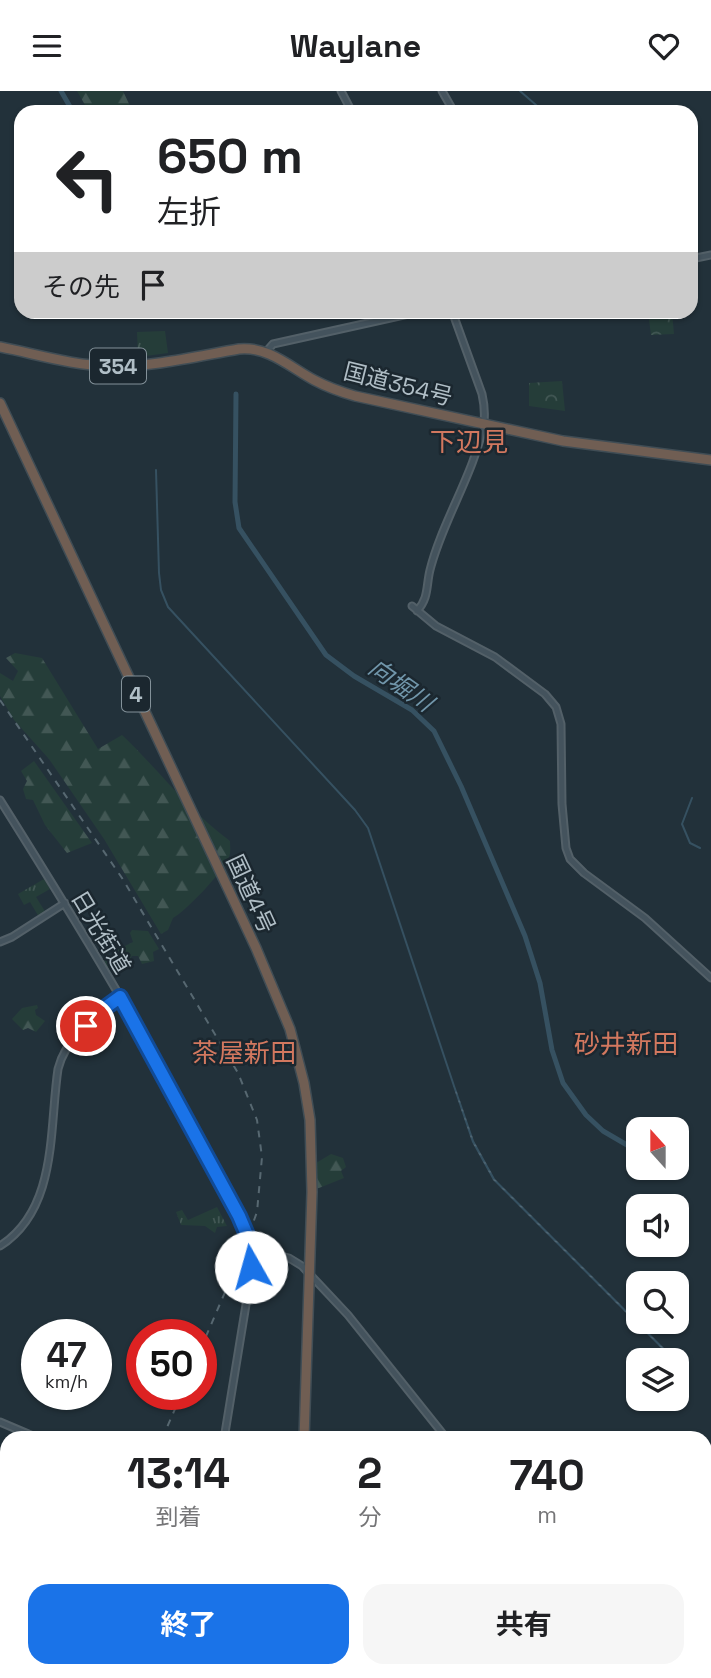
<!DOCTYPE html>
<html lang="ja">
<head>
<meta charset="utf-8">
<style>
  :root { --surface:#fff; --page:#f6f6f6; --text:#202124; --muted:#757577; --accent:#1a73e8 }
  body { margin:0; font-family:"Space Grotesk","Noto Sans JP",sans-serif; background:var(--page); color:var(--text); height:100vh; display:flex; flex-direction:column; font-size:26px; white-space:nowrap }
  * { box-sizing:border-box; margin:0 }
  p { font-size:23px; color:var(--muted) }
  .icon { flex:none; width:38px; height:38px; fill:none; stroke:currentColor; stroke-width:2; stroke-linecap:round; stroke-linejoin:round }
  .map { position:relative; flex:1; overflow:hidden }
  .side { position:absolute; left:0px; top:1340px; width:712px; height:247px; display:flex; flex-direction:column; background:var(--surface); border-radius:21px 21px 0 0; box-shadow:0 2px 5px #0004 }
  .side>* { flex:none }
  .guide { position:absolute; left:14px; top:14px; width:684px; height:214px; border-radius:21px; box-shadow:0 2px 5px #0004; background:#fff; color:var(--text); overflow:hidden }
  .needle { width:46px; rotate:339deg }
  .buttons { position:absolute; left:626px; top:1026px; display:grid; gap:14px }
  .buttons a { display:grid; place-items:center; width:63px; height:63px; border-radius:14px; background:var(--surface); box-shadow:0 2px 5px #0004; font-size:35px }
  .speed { position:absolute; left:21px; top:1228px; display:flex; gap:14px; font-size:35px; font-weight:700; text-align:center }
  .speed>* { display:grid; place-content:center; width:91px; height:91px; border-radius:50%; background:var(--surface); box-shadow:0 2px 5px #0004; line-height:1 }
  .speed small { font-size:18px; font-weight:400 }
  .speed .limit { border:10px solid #d22; background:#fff; color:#111 }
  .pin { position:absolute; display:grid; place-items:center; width:60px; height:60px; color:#fff; margin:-30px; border:4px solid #fff; border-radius:50%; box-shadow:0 2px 7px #0007 }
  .me { position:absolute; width:77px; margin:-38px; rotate:353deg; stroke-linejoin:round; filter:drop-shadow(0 0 5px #0008) }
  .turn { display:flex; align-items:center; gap:24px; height:147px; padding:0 28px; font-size:32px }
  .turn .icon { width:91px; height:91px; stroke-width:2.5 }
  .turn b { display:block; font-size:49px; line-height:60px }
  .then { display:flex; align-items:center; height:66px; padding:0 28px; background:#0003; gap:14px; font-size:26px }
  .eta { display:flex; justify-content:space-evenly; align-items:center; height:119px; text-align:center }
  .eta b { font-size:42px; font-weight:700; line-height:49px }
  .button { display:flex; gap:14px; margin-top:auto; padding:14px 28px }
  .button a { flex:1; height:80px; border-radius:21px; background:var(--accent); color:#fff; font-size:28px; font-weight:700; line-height:80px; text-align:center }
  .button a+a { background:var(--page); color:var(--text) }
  header { display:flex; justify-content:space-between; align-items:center; height:91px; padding:0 28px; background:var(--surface); font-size:32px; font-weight:700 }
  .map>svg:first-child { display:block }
  .grass { fill:url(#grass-tufts) }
  .forest { fill:url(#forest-firs) }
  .park { fill:url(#park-crowns) }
  .water { fill:url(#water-rules) }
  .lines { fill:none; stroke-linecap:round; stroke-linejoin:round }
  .stream { stroke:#365161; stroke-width:2 }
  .river { stroke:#365161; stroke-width:5 }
  .secondary-casing { stroke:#536068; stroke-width:9 }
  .primary-casing { stroke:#424e56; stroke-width:10 }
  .highway-casing { stroke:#404d55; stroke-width:12 }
  .secondary { stroke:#44535d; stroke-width:5 }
  .primary { stroke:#53626a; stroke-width:7 }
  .highway { stroke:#705e53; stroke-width:9 }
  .rail { stroke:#576871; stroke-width:2; stroke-dasharray:7 7; stroke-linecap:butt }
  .route-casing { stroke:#114b97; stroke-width:18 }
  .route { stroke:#1a73e8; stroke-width:12 }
  .labels { text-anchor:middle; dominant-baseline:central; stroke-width:5; stroke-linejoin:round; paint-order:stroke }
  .shield { fill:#1b272f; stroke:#839199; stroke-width:2 }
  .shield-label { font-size:21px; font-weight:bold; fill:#b0bec6 }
  .street-label { font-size:23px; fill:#b0bec6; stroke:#1b272f }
  .water-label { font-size:24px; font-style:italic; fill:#7196aa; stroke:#1b272f }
  .quarter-label { font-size:26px; fill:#d2785f; stroke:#1b272f }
</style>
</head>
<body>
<header><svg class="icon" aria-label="menu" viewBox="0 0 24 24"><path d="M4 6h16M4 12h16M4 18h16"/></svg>Waylane<svg class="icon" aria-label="heart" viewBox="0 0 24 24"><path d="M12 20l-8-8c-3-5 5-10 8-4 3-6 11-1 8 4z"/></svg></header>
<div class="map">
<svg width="711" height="1587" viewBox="0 0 711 1587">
  <defs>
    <pattern id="grass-tufts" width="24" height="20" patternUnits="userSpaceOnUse" patternTransform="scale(1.75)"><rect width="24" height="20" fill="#253d39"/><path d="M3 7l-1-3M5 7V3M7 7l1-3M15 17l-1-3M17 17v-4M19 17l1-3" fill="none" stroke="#425754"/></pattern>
    <pattern id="forest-firs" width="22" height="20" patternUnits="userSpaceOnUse" patternTransform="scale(1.75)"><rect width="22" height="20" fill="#253d39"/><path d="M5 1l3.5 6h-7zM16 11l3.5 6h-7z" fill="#425754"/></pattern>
    <pattern id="park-crowns" width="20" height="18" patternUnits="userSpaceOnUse" patternTransform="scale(1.75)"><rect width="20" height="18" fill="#253d39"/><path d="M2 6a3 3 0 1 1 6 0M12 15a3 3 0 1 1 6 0" fill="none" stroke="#425754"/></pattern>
    <pattern id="water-rules" width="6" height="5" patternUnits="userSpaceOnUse" patternTransform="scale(1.75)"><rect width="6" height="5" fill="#365161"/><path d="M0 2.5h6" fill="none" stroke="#516876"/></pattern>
  </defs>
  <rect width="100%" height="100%" fill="#22313a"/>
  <!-- grass -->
  <path class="grass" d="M165 240 168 262 138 266 137 241Z
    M44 788 50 798 36 806 46 822 39 826 30 811 24 814 18 803Z
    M217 1116 227 1135 217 1136 215 1142 205 1135 181 1134 176 1121 182 1119 188 1129Z"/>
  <!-- forest -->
  <path class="forest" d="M77 0H123L130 15 129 21H89Z
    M15 562 42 567 98 658 122 644C159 679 188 719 230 750 230 754 231 762 229 766 224 780 186 820 173 827L168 839 161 843 104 748 49 668 14 629 0 605V582L13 590 18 580 6 567Z
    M34 670 92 752 67 762 45 734 33 709 26 708 23 698 27 690 21 680Z
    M132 839 148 840 159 858 153 861 154 870 142 873 138 865H132L130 868 132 877 125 876 111 881 104 870 117 859 133 851 130 842Z
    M37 914 38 917 35 919 36 924 45 930 36 941 28 937 23 939 12 928 22 917Z
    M331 1063 343 1067 346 1076 341 1080 344 1087 314 1099 316 1072Z"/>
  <!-- park -->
  <path class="park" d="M648 221H672L674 243 651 244Z
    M562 290 565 320 529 315V292Z"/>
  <!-- water -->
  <path class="water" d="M453 995H455L474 1050 495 1088 676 1269H673L493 1089 472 1051Z"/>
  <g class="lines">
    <!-- stream -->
    <path class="stream" d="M520 0 544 21
      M156 379 159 482 161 499 168 516 355 719 368 737 454 995
      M692 707 682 733 690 752 700 757
      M0 1395 7 1402"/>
    <!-- river -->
    <path class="river" d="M61 0 73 21
      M236 303 235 411 239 437 326 564 354 585 412 619 434 640 461 695 525 845 540 892 552 959 563 992 586 1024 603 1040 639 1061"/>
    <defs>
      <path id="secondary" d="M341 0 352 21
        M442 0 454 21
        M691 168 711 164
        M266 261 273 253 422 220
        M412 515 436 535 495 566 545 603 556 616 561 633 562 713 566 757 570 768 584 782 645 827 711 887
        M417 520C429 507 426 495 430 479 442 430 476 380 484 330 485 321 484 312 482 303L452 220
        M0 709C90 852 178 997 250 1150L253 1158 251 1183 224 1348
        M0 851 12 846 65 812
        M0 1155C58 1118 49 1038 58 978 65 949 95 922 120 906
        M253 1158 289 1167 302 1175 348 1224 447 1348
        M0 1331 40 1348
        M659 1580 664 1587
        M181 1587 183 1580"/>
      <path id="primary" d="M705 1452 711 1447
        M498 1587 506 1580"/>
      <path id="highway" d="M0 256C36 263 74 275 111 275 154 276 198 265 239 258 268 255 290 276 314 289 327 296 341 301 355 305L563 350 711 369
        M0 312 256 857 290 938 304 992 310 1029 312 1101 304 1348
        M296 1587V1580"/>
    </defs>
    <!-- secondary casing -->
    <use href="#secondary" class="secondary-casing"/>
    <!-- primary casing -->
    <use href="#primary" class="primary-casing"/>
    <!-- highway casing -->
    <use href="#highway" class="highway-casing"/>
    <!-- secondary -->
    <use href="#secondary" class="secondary"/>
    <!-- primary -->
    <use href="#primary" class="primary"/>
    <!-- highway -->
    <use href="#highway" class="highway"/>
    <!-- rail -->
    <path class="rail" d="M0 609 122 787 238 982 257 1029 262 1066 257 1121 244 1157 201 1257
      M162 1348 181 1304
      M70 1587 72 1580"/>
  </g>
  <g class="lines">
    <defs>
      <path id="route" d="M86 935 102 919 120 906 239 1125 253 1158 251 1176"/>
    </defs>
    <!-- route casing -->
    <use href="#route" class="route-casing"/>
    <!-- route -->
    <use href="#route" class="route"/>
  </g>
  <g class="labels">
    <!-- shield labels -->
    <g class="shield">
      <rect x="90" y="257.5" width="56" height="35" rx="5"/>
      <rect x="122" y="585.5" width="28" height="35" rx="5"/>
    </g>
    <g class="shield-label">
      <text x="118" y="275">354</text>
      <text x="136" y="603">4</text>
    </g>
    <!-- street labels -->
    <g class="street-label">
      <text transform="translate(398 293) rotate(14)">国道354号</text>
      <text transform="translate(251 803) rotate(65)">国道4号</text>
      <text transform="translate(101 841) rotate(59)">日光街道</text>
    </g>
    <!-- water labels -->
    <g class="water-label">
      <text transform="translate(401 594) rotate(35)">向堀川</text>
    </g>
    <!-- quarter labels -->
    <g class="quarter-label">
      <text x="469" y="351">下辺見</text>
      <text x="626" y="953">砂井新田</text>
      <text x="244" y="962">茶屋新田</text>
    </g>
  </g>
</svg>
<div class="buttons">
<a><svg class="needle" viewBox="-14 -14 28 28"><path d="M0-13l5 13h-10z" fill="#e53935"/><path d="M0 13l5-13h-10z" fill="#757577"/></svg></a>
<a><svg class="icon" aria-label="sound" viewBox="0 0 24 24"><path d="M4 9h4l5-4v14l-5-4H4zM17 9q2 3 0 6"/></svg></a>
<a><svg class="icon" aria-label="search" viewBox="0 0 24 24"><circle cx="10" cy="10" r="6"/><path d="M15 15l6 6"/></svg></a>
<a><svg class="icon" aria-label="layers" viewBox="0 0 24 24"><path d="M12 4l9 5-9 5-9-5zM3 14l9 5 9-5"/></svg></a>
</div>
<div class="speed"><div>47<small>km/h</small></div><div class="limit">50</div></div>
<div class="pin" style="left:86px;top:935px;background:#d93025"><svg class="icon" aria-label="arrive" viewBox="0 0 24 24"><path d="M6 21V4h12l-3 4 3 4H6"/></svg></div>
<svg class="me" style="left:251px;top:1176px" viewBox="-20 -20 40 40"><circle r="19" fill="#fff"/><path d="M0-13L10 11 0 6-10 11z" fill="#1a73e8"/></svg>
<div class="guide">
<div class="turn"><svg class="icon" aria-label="left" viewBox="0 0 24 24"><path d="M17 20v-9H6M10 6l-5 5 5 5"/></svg><div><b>650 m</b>左折</div></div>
<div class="then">その先<svg class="icon" aria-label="arrive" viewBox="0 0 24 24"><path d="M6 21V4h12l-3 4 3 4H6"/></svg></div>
</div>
<section class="side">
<div class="eta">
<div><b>13:14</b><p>到着</p></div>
<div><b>2</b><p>分</p></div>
<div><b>740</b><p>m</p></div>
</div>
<div class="button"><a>終了</a><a>共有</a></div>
</section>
</div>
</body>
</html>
